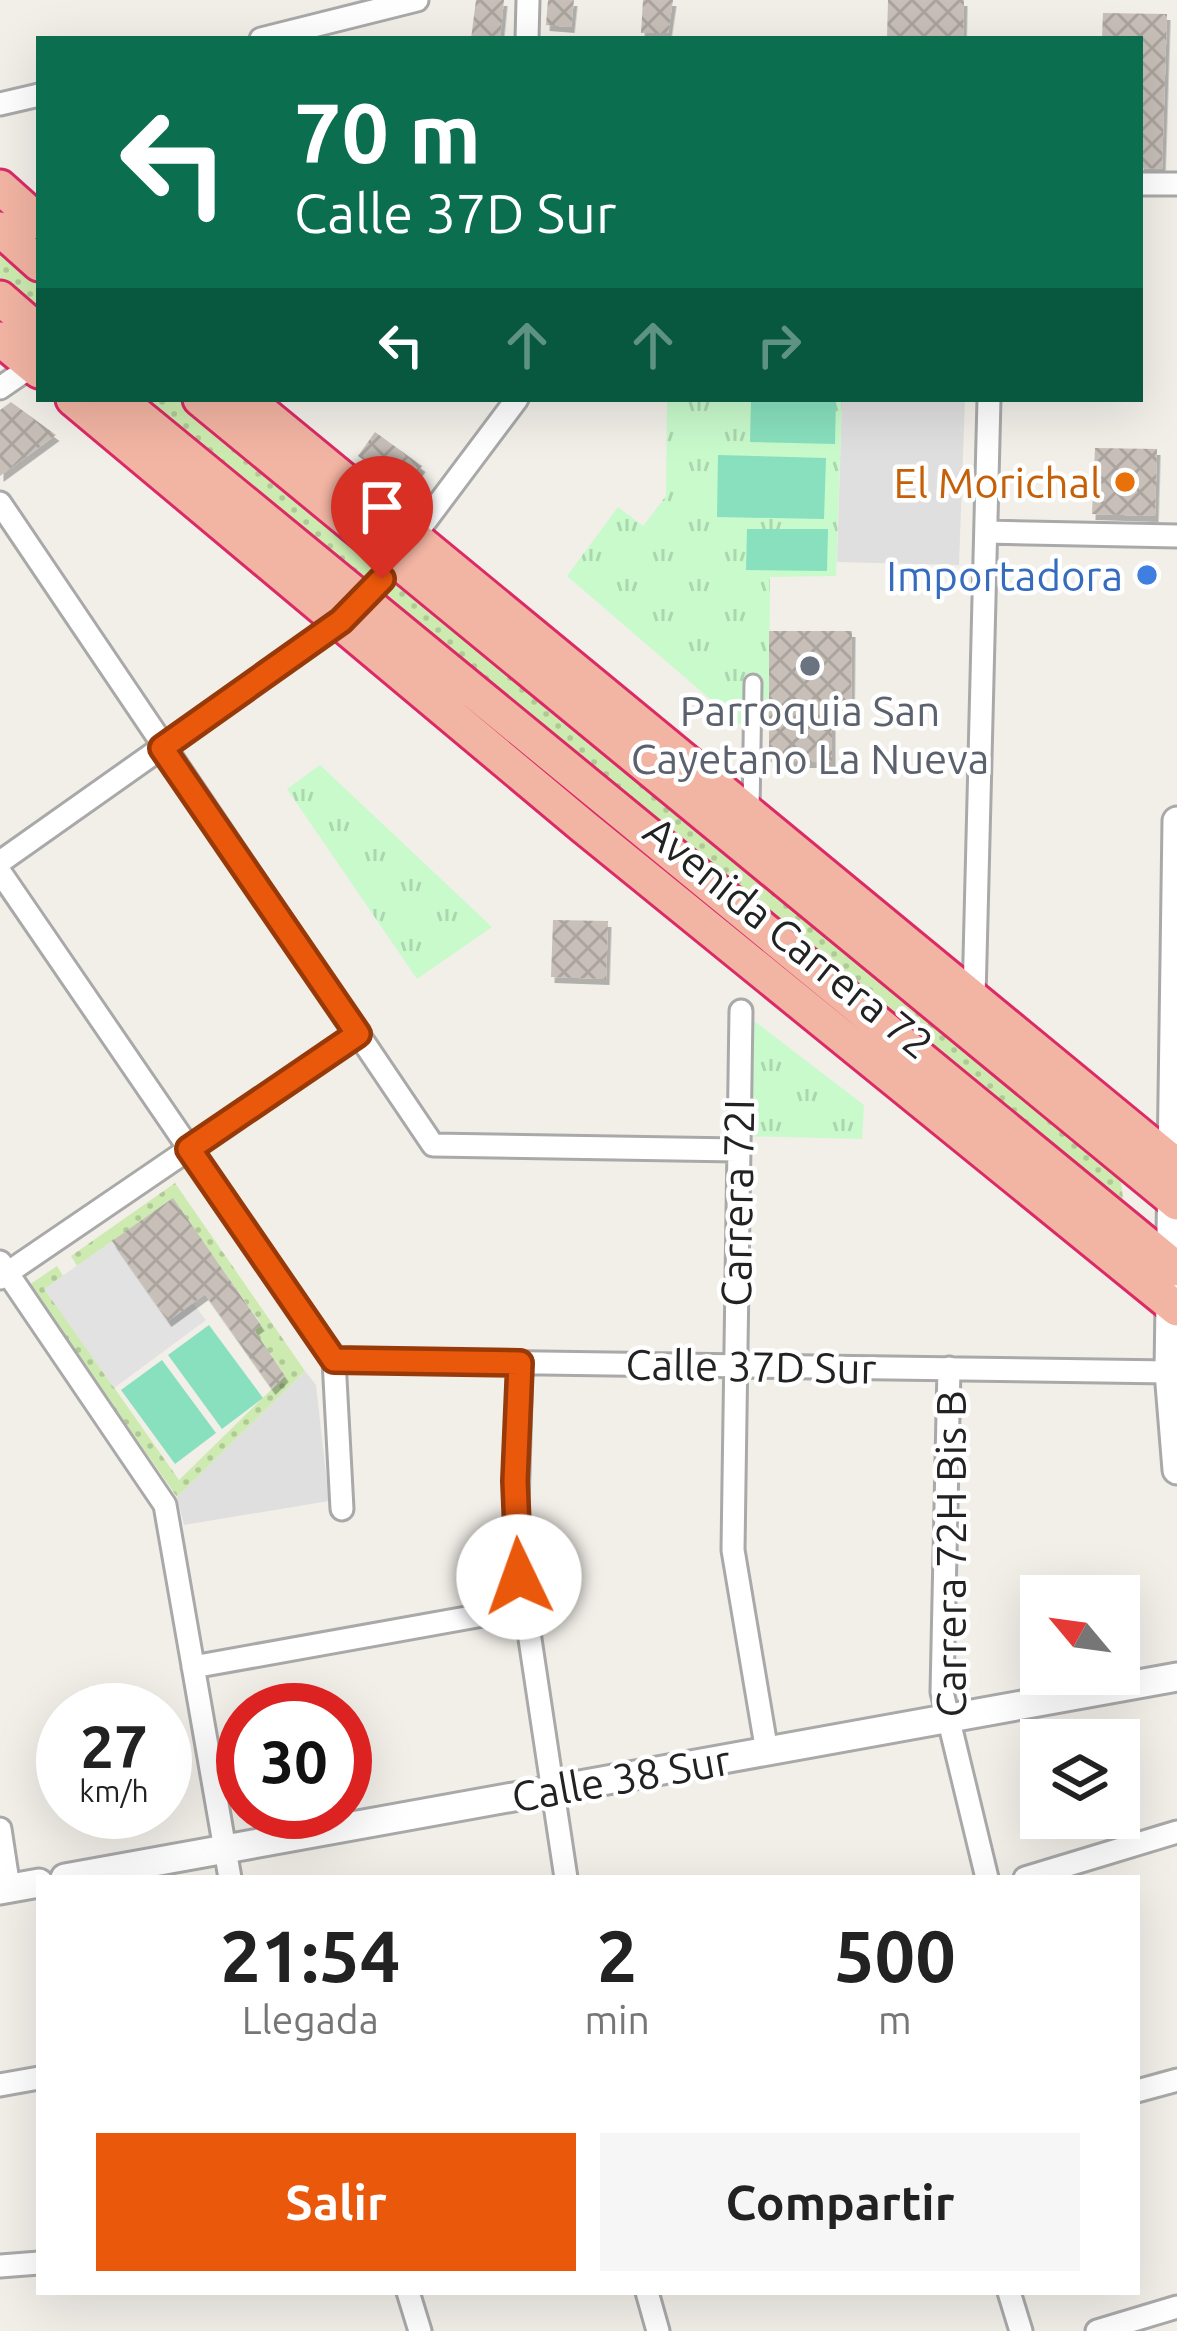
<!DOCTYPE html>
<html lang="es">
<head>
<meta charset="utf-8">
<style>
  :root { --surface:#fff; --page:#f6f6f6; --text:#222; --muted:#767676; --accent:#ea580c }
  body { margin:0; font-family:Ubuntu,sans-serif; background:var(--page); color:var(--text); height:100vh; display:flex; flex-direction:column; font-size:45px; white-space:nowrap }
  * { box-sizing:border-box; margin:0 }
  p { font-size:39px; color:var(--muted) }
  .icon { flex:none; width:66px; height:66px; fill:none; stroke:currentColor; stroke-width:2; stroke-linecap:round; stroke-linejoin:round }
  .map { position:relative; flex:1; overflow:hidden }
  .side { position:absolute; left:36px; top:1875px; width:1104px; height:420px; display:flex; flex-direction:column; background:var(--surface); border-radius:0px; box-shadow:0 12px 48px #0002 }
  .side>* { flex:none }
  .hud { position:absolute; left:36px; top:36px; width:1107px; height:366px; border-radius:0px; box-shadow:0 12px 48px #0002; background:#0b6e4f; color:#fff; overflow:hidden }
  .needle { width:78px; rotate:299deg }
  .controls { position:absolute; left:1020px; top:1575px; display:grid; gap:24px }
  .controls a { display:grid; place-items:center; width:120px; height:120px; border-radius:0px; background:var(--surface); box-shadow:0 12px 48px #0002; font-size:60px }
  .speed { position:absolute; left:36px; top:1683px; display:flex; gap:24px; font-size:60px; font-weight:700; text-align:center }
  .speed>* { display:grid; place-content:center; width:156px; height:156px; border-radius:50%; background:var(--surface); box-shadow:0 12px 48px #0002; line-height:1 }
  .speed small { font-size:30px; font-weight:400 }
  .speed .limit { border:18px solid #d22; background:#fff; color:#111 }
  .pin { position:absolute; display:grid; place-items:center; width:102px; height:102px; color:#fff; margin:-123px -51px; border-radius:50% 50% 50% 0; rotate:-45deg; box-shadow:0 0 12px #0007 }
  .pin .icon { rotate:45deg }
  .me { position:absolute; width:132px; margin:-66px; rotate:357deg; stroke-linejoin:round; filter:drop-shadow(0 0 9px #0008) }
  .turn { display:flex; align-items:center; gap:42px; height:252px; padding:0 60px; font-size:54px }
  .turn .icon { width:156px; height:156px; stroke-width:2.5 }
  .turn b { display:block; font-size:84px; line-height:102px }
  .lanes { display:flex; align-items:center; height:114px; padding:0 60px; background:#0003; justify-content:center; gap:60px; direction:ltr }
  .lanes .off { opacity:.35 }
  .eta { display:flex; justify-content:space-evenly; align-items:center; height:204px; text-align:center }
  .eta b { font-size:72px; font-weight:700; line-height:84px }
  .action { display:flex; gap:24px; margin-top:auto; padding:24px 60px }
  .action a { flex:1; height:138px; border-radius:0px; background:var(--accent); color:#fff; font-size:48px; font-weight:700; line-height:138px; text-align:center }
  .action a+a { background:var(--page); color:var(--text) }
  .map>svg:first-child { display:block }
  .residential { fill:#e0dfdf }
  .grass { fill:url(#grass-dots) }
  .park { fill:url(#park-tufts) }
  .pitch { fill:#88e0be }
  .parking { fill:#e2e2e2 }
  .building { fill:url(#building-cross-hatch); filter:url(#shadow) }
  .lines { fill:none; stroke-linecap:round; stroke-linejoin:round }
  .pedestrian-casing { stroke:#a9a9a9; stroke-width:21 }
  .minor-casing { stroke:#a9a9a9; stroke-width:27 }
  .tertiary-casing { stroke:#a9a9a9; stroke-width:33 }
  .trunk-casing { stroke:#dc2a67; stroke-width:39 }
  .pedestrian { stroke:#fff; stroke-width:15 }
  .minor { stroke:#fff; stroke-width:21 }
  .tertiary { stroke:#fff; stroke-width:27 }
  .trunk { stroke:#f2b4a3; stroke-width:33 }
  .route-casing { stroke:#983908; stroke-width:30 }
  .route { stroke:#ea580c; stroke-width:21 }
  .food-dot { fill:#e8710a; stroke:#fff; stroke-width:4.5 }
  .shop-dot { fill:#3f7fe0; stroke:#fff; stroke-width:4.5 }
  .worship-dot { fill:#6b7280; stroke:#fff; stroke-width:4.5 }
  .labels { text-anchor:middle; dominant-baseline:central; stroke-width:9; stroke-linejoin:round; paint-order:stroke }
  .food-label { font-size:42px; fill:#c56008; stroke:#fff; text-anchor:end }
  .shop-label { font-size:42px; fill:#366cbe; stroke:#fff; text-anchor:end }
  .worship-label { font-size:42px; fill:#5b616d; stroke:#fff }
  .street-label { font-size:42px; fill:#222; stroke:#fff }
</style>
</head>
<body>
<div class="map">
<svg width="1177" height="2331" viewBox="0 0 1177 2331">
  <defs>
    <pattern id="grass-dots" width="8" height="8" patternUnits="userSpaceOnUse" patternTransform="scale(3)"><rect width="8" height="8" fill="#cdebb0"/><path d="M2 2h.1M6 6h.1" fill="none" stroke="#b0c997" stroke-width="1.8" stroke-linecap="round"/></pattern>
    <pattern id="park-tufts" width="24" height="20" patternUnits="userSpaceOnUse" patternTransform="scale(3)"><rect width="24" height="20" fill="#c8facc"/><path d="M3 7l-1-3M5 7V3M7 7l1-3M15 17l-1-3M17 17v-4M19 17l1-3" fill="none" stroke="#acd6af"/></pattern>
    <pattern id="building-cross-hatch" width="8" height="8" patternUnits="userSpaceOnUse" patternTransform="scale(3)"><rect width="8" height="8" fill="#c7bfb8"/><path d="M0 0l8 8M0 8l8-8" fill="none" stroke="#aba49e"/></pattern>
    <filter id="shadow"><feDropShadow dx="3.5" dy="6" stdDeviation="0" flood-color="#0004"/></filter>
  </defs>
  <rect width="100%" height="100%" fill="#f2efe9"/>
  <!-- residential -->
  <path class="residential" d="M842 399H965L959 565 837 562Z
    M305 1371 316 1385 329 1501 184 1525 177 1497Z"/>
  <!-- grass -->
  <path class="grass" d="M0 245 39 280V324L0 289Z
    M128 399H179L380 564 359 589Z
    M398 580 1120 1174 1123 1198 1118 1202 378 603Z
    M175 1183 305 1371 177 1497 29 1285 57 1266 63 1276 45 1289 179 1480 285 1376 270 1353 254 1364 238 1341 261 1324 173 1199 77 1266 71 1256Z"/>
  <!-- park -->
  <path class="park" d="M667 399H842L836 576 770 577 769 726 739 724 567 576 618 507 643 526 666 496Z
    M320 765 492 927 417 979 287 789Z
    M741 1011 864 1105 862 1139 738 1136Z"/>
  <!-- pitch -->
  <path class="pitch" d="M751 399H836L835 444 750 442Z
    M718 455 826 458 824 519 717 517Z
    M747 529H828L827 571 746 570Z
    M209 1325 263 1398 222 1429 168 1355Z
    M162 1360 216 1433 175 1464 121 1390Z"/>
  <!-- parking -->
  <path class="parking" d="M112 1241 167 1320 193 1303 206 1320 114 1388 44 1289Z"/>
  <!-- building -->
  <path class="building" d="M476 0H504L500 39H471Z
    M548 0H574L571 27 546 25Z
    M643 0H673L668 33H641Z
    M888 0H964L963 39H887Z
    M1103 13 1167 14 1162 169 1140 168V39H1102Z
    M11 402 56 435 0 476V410Z
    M375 432 422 466 405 490 358 456Z
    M1095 448 1157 449 1155 516 1092 514Z
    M769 631H852L851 720H832V762H769Z
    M553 920 608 921 606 979 551 977Z
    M173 1198 261 1325 254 1330 285 1376 272 1389 205 1294 168 1321 112 1241Z"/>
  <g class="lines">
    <defs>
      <path id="pedestrian" d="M751 812 753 683"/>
      <path id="minor" d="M261 39 417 0
        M527 39 528 0
        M0 104 39 95
        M1140 184H1177
        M0 388 32 366
        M0 503 433 1145 737 1150
        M986 532 1177 536
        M0 862 341 621 382 579 517 399
        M0 872 334 1360 342 1509
        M974 998 989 399
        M741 1011 733 1550 767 1752
        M0 1262 165 1505 230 1878
        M0 1278 358 1034
        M334 1360 1169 1372
        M521 1363 516 1546 566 1878
        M949 1368 942 1692 987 1878
        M193 1667 522 1608
        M0 1829 9 1888
        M1025 1878 1177 1832
        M0 2085 39 2078
        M1137 2091 1177 2080
        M0 2266 39 2263
        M408 2292 420 2331
        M647 2292 658 2331
        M1009 2292 1021 2331
        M1097 2331 1177 2307"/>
      <path id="tertiary" d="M1177 821 1169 1372 1177 1470
        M65 1878 1177 1677
        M0 1890 39 1883"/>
      <path id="trunk" d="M0 187 39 222
        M0 229 39 264
        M0 298 39 332
        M0 339 39 371
        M73 399 583 826 1177 1309
        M118 399 1177 1269
        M200 399 1177 1203
        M246 399 1177 1166"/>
    </defs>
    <!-- pedestrian casing -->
    <use href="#pedestrian" class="pedestrian-casing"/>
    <!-- minor casing -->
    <use href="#minor" class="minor-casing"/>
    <!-- tertiary casing -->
    <use href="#tertiary" class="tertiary-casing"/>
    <!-- trunk casing -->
    <use href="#trunk" class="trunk-casing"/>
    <!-- pedestrian -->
    <use href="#pedestrian" class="pedestrian"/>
    <!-- minor -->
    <use href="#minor" class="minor"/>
    <!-- tertiary -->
    <use href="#tertiary" class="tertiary"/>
    <!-- trunk -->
    <use href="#trunk" class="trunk"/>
  </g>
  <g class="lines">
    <defs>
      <path id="route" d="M382 579 341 621 162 748 358 1034 189 1149 334 1360 520 1363 515 1481 519 1577"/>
    </defs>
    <!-- route casing -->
    <use href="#route" class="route-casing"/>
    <!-- route -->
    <use href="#route" class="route"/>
  </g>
  <!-- markers -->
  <circle class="food-dot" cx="1125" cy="482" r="12"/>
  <circle class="shop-dot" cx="1147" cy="575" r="12"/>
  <circle class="worship-dot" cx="810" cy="666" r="12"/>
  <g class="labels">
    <!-- food labels -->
    <g class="food-label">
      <text x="1101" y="482">El Morichal</text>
    </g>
    <!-- shop labels -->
    <g class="shop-label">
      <text x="1123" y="575">Importadora</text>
    </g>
    <!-- worship labels -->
    <g class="worship-label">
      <text x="810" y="710">Parroquia San<tspan x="810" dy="48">Cayetano La Nueva</tspan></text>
    </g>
    <!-- street labels -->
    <g class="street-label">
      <text transform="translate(789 937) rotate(39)">Avenida Carrera 72</text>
      <text transform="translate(737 1203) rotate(-89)">Carrera 72I</text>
      <text transform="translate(751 1366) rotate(1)">Calle 37D Sur</text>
      <text transform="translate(950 1554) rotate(-90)">Carrera 72H Bis B</text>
      <text transform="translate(621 1778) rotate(-10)">Calle 38 Sur</text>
    </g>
  </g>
</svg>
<div class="controls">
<a><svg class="needle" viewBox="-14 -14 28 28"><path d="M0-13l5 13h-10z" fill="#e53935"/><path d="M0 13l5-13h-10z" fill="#767676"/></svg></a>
<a><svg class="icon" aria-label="layers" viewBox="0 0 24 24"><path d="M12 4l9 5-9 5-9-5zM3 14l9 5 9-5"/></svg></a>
</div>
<div class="speed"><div>27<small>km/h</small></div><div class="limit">30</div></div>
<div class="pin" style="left:382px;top:579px;background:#d93025"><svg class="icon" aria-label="arrive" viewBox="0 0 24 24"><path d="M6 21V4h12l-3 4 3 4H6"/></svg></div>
<svg class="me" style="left:519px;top:1577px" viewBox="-20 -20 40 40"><circle r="19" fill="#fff"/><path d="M0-13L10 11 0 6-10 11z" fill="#ea580c"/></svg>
<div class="hud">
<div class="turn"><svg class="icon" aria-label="left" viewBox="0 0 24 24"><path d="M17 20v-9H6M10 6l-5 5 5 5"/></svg><div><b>70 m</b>Calle 37D Sur</div></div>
<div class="lanes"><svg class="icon" aria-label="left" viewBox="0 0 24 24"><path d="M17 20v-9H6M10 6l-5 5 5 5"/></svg><svg class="icon off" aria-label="ahead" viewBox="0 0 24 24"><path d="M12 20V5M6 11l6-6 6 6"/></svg><svg class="icon off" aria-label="ahead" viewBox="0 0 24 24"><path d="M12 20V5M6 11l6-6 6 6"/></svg><svg class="icon off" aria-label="right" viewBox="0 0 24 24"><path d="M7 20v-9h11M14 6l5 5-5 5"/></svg></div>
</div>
<section class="side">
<div class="eta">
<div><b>21:54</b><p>Llegada</p></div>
<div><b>2</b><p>min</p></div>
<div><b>500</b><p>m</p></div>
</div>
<div class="action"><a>Salir</a><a>Compartir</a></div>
</section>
</div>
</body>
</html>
